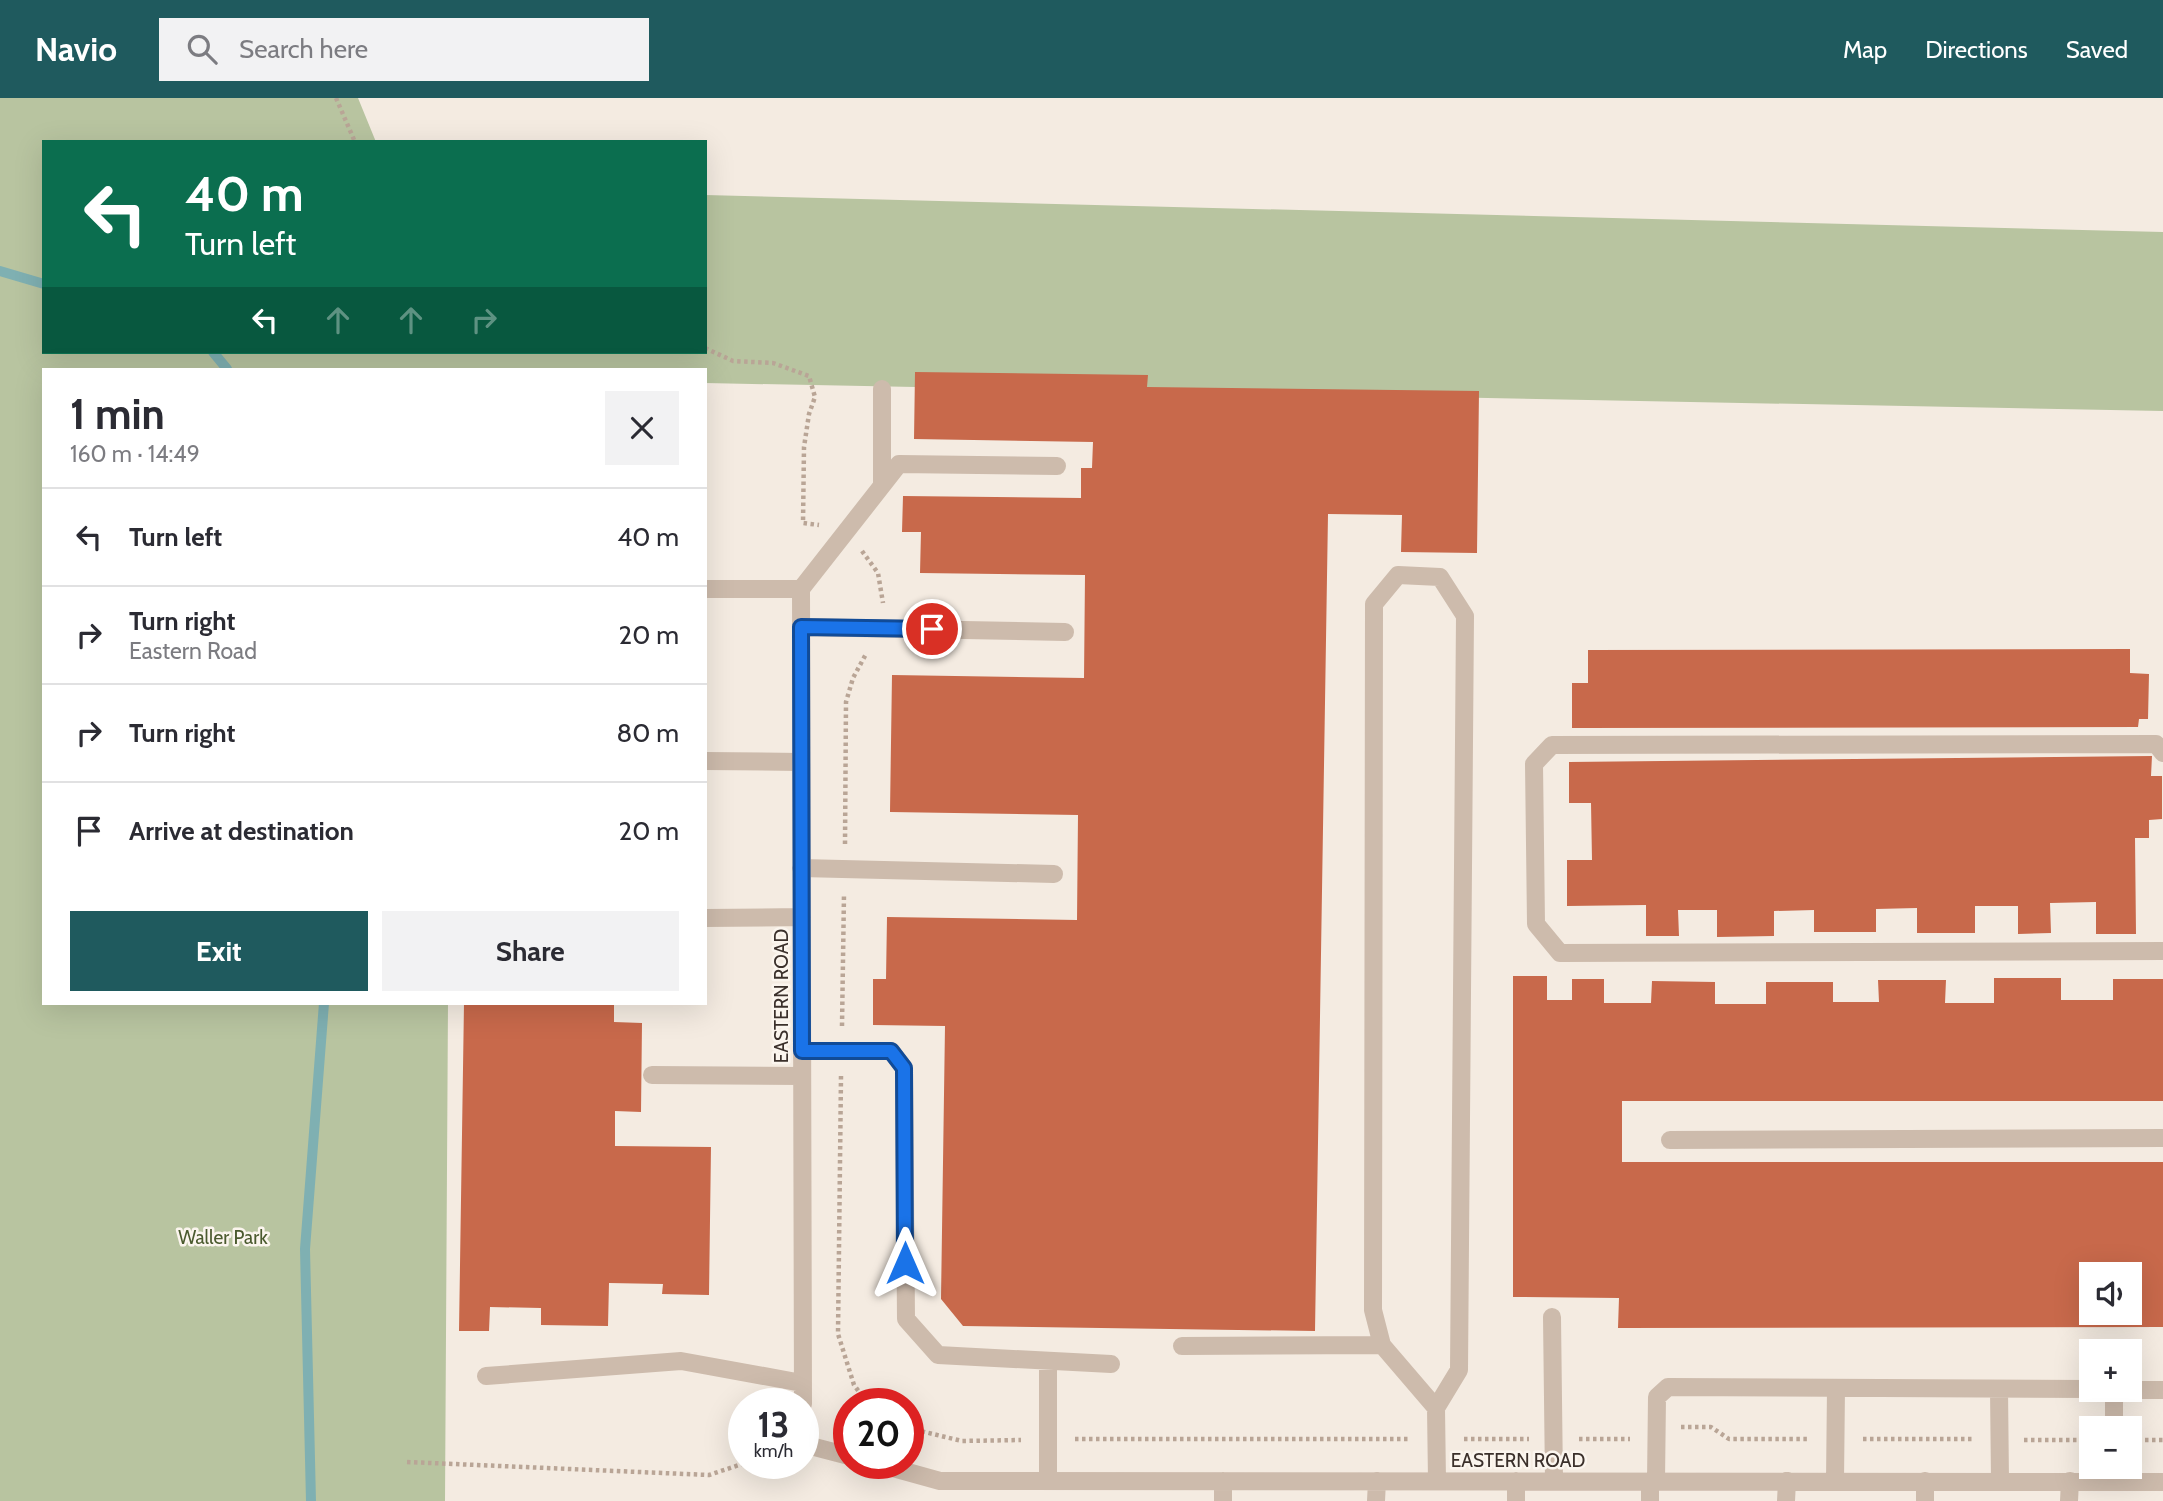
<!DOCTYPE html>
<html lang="en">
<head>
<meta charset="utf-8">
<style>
  :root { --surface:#fff; --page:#f2f2f3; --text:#2b2b33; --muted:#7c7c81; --line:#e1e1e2; --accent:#1f5a5e }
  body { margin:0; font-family:Cabin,sans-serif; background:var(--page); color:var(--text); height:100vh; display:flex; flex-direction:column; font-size:26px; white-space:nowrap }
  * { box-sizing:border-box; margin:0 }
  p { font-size:23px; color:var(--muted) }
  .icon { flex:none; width:38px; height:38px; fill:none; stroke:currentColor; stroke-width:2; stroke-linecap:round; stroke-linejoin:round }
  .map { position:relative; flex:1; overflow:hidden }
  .side { position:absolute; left:42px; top:270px; width:665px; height:637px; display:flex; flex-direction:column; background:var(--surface); border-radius:0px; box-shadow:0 7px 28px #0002 }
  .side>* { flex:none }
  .banner { position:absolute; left:42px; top:42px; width:665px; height:214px; border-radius:0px; box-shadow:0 7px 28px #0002; background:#0b6e4f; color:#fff; overflow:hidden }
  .buttons { position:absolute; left:2079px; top:1164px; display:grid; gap:14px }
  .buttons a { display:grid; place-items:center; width:63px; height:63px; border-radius:0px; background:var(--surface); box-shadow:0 7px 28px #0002; font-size:35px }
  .speed { position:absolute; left:728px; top:1290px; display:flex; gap:14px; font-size:35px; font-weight:700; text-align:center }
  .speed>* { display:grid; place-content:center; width:91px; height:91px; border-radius:50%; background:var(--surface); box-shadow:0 7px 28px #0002; line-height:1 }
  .speed small { font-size:18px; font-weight:400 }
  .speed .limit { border:10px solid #d22; background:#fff; color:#111 }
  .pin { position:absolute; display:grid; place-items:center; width:60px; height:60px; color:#fff; margin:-30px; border:4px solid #fff; border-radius:50%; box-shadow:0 2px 7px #0007 }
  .me { position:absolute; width:77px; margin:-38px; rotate:0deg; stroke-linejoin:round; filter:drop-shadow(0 0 5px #0008) }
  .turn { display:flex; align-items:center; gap:24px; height:147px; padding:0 28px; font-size:32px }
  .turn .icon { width:91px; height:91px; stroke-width:2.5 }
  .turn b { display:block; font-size:49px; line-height:60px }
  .lanes { display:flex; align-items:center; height:66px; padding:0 28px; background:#0003; justify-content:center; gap:35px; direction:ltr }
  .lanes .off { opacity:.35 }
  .round { display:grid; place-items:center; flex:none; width:74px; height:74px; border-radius:0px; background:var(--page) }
  .summary { display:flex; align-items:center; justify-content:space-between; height:119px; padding:0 28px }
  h1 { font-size:42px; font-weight:700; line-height:52px }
  .primary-button { display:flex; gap:14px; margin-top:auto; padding:14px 28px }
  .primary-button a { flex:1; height:80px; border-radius:0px; background:var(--accent); color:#fff; font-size:28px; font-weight:700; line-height:80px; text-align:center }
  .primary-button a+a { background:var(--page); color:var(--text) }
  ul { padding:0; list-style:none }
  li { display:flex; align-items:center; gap:21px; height:98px; padding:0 28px; border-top:2px solid var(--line) }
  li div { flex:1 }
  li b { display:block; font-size:26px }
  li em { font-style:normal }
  header { display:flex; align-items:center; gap:42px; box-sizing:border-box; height:98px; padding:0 35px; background:var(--accent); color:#fff }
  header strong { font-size:33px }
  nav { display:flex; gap:38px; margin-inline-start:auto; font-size:24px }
  .search { width:490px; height:63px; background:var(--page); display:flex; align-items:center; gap:18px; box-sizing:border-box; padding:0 24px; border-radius:0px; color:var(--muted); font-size:26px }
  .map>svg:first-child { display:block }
  .green { fill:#b8c4a0 }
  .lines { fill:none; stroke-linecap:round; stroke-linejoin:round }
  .stream { stroke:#7fb0b2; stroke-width:10 }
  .building { fill:#c8694b; fill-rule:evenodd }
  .path { stroke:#b9a596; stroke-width:4.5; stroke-dasharray:3.5 3.5; stroke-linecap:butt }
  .minor { stroke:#cdbbac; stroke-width:18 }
  .route-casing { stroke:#114b97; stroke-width:18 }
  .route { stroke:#1a73e8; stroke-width:12 }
  .labels { text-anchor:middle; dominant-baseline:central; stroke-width:5; stroke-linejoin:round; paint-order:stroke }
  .street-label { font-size:19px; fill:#3b302b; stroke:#fbf5ee }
  .park-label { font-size:19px; fill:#4a5a2e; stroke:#fbf5ee }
</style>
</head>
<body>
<header>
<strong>Navio</strong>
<div class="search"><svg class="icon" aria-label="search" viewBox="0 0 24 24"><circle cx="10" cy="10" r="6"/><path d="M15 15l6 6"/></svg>Search here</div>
<nav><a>Map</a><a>Directions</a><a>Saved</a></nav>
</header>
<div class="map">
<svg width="2163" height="1403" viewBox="0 0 2163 1403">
  <rect width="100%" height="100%" fill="#f4ebe1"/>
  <!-- green -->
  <path class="green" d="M0 0H358L376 44H44V254H705V97L2163 134V313L705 285V271H44V905H448L445 1403H0Z"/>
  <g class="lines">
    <!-- stream -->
    <path class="stream" d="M0 173 44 186
      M213 254 227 271
      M311 1403 305 1151 324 905"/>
  </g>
  <!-- building -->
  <path class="building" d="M915 274 1148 277 1147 289 1479 293 1477 455 1401 454 1402 417 1328 416 1315 1233 963 1228 941 1201 945 928 873 927V881H886L887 819 1077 822 1078 717 890 714 892 577 1084 580 1085 477 920 475 921 434H902L903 398 1081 400V370H1092L1093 344 914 341Z
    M2130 551V575L2149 576 2148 621H2139L2138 629 1572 630V585H1588V552Z
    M2152 658 2151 678H2162V721L2149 722V740H2135L2136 836H2096V804L2050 805 2051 835 2018 836V808H1975V835H1917V810L1876 811V834H1814V812L1774 813V838L1717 839V812H1678L1679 838H1646V807L1567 808V762H1592L1591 705H1569V664Z
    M1513 878H1547V902H1572V881H1604V905H1651L1652 883 1715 884V906H1766V884H1833V904H1879L1878 882H1946L1945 905H1994V880H2061V902H2113V881H2163V1003H1622V1064H2163V1229L1618 1230 1619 1200 1513 1199ZM2091 1176H2130V1214H2091Z
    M464 905H614V924L642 925 641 1014 615 1013V1048L711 1049 709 1197 662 1196 663 1186 609 1185 608 1228 541 1227V1210L490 1209 489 1233H459Z"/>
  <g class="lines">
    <!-- path -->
    <path class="path" d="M336 0 355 44
      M705 250 733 263 773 265 809 278 815 299 809 316 804 349 803 425 819 427
      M862 453 878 475 883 505
      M845 746 846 604 853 580 866 556
      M842 928 844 796
      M841 978 838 1236 854 1287 868 1306
      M1681 1329H1711L1729 1341H1809
      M908 1330 962 1343 1021 1342
      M1075 1341H1410
      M1464 1341H1529
      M1579 1341H1630
      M1863 1341H1974
      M2024 1342H2089
      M2138 1342H2163
      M407 1364 709 1377 745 1365"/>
    <!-- minor -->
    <path class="minor" d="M882 291V384
      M705 491H801
      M801 491 803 1306
      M801 491 899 366 1057 368
      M801 529 1065 534
      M2163 655 2156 646 1552 647 1534 666 1536 826 1560 855 2163 853
      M705 663 801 664
      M801 770 1054 776
      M705 820 802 819
      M802 953H891L904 970 906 1221 938 1257 1111 1266
      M652 977 802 978
      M1670 1042 2163 1040
      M1552 1219 1554 1383
      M1182 1248 1382 1247
      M1048 1264V1383
      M486 1278 681 1263 802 1285
      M1999 1291 2000 1383
      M2114 1292V1330
      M2126 1292H2163
      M1436 1310 1459 1272 1465 518 1440 479 1398 477 1374 506 1373 1212 1382 1247 1436 1310 1437 1383
      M803 1346 849 1358
      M875 1365 940 1383 2163 1384
      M1516 1383V1403
      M1656 1383 1657 1299 1668 1289 2091 1291
      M1835 1383 1836 1290
      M1223 1403V1383
      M1376 1403 1377 1383
      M1650 1403V1383
      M1786 1403 1787 1383
      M1925 1403V1383
      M2069 1403 2070 1383"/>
  </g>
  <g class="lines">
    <defs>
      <path id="route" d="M905 1165 904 970 891 953H802L801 529 932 531"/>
    </defs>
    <!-- route casing -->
    <use href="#route" class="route-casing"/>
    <!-- route -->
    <use href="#route" class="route"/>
  </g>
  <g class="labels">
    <!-- street labels -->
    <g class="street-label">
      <text transform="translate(781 898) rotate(-90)">EASTERN ROAD</text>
      <text x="1518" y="1362">EASTERN ROAD</text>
    </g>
    <!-- park labels -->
    <g class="park-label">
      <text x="223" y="1139">Waller Park</text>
    </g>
  </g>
</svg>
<div class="buttons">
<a><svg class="icon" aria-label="sound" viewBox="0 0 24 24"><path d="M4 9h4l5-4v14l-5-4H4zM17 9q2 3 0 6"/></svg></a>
<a>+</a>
<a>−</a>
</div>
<div class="speed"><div>13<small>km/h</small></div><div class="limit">20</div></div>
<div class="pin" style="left:932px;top:531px;background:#d93025"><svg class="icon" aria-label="arrive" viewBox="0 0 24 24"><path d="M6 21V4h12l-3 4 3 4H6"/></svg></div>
<svg class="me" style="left:905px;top:1165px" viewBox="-20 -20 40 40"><path d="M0-17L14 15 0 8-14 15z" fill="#1a73e8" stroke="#fff" stroke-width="4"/></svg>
<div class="banner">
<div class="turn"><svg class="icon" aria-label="left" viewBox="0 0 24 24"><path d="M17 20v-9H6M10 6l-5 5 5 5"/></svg><div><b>40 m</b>Turn left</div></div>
<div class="lanes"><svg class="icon" aria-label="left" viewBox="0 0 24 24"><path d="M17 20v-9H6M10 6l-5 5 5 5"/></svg><svg class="icon off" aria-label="ahead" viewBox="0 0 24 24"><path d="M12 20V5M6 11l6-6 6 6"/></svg><svg class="icon off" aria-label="ahead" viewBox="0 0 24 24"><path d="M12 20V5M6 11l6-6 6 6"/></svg><svg class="icon off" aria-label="right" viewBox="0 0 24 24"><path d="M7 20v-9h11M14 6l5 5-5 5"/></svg></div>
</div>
<section class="side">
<div class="summary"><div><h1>1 min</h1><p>160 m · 14:49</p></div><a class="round"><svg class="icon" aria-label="close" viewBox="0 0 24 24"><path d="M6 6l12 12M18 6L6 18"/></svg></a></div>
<ul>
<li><svg class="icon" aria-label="left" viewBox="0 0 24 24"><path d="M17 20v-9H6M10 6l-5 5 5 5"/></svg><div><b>Turn left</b></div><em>40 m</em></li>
<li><svg class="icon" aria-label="right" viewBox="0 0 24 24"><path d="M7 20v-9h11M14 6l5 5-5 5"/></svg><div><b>Turn right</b><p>Eastern Road</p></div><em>20 m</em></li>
<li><svg class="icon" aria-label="right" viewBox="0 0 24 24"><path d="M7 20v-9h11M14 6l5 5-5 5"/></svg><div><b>Turn right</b></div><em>80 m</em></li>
<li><svg class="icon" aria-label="arrive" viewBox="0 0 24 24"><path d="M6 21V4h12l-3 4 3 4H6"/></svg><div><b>Arrive at destination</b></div><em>20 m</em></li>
</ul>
<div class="primary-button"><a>Exit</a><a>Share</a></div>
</section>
</div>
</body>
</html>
